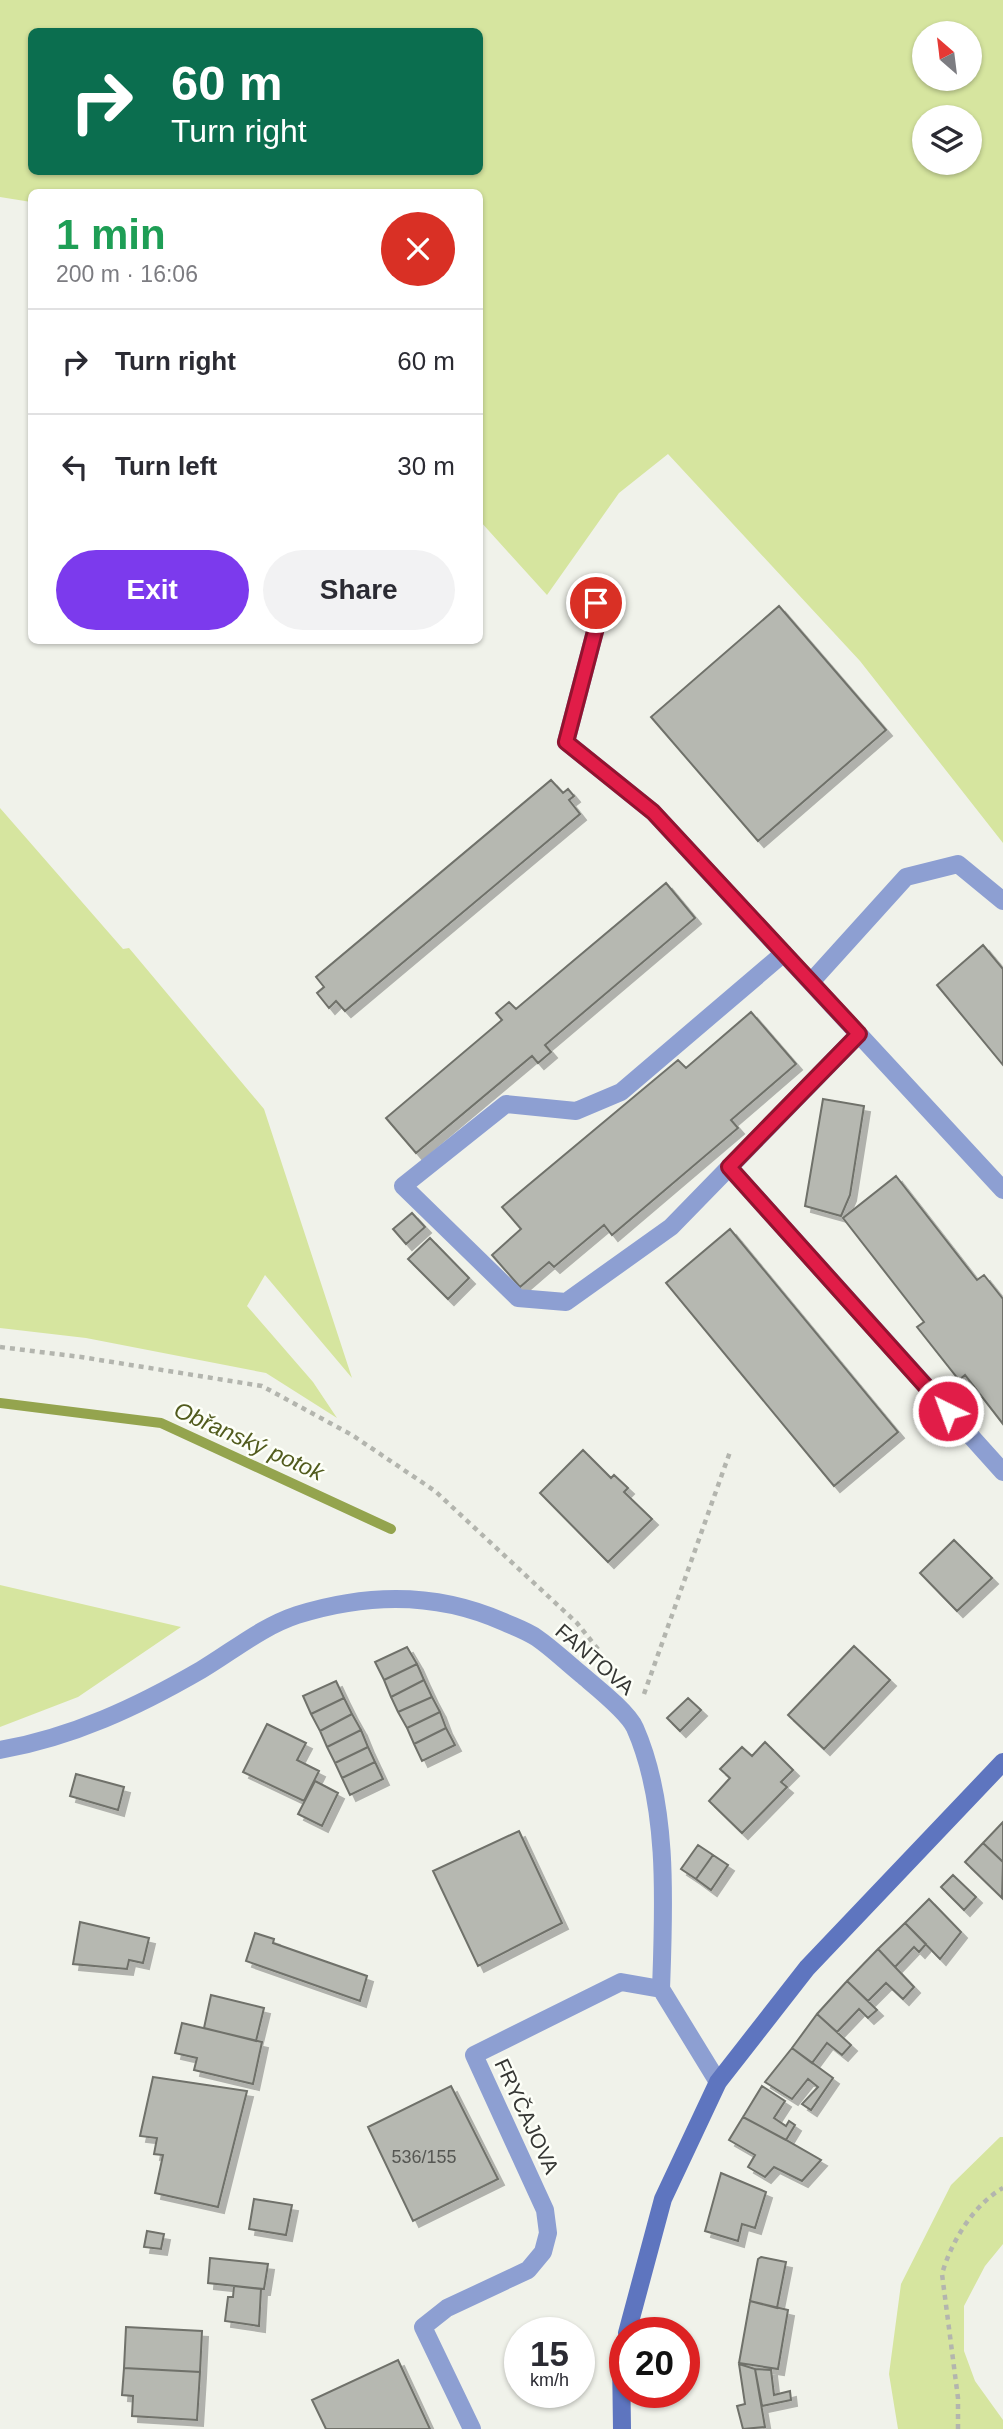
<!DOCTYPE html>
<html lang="en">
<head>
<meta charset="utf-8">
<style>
  :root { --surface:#fff; --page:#f2f2f3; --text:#2b2b33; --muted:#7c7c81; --line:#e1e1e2; --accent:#7c3aed }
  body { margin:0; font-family:Helvetica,sans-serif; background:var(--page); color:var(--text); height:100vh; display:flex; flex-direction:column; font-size:26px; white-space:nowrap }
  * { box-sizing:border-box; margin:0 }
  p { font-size:23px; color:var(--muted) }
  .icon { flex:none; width:38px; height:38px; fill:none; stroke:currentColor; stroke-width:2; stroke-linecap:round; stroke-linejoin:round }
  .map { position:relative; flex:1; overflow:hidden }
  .drawer { position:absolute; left:28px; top:189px; width:455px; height:455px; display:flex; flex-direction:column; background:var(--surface); border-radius:10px; box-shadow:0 2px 5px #0004 }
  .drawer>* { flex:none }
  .hud { position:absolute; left:28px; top:28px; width:455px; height:147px; border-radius:10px; box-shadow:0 2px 5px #0004; background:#0b6e4f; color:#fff; overflow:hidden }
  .needle { width:46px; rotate:332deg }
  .fabs { position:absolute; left:912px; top:21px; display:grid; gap:14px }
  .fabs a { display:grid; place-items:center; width:70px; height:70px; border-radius:50%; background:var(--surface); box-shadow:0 2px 5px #0004; font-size:35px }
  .speed { position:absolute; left:504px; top:2317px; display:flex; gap:14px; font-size:35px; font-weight:700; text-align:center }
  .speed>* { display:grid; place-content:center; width:91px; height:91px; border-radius:50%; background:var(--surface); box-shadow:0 2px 5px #0004; line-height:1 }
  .speed small { font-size:18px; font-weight:400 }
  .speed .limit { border:10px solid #d22; background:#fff; color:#111 }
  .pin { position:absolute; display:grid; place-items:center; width:60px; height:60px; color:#fff; margin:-30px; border:4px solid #fff; border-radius:50%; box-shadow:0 2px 7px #0007 }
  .me { position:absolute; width:77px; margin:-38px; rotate:318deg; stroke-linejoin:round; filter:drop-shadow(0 0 5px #0008) }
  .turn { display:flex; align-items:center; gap:24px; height:147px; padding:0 28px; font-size:32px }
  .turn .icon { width:91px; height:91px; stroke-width:2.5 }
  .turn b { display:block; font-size:49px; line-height:60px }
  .round { display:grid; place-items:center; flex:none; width:74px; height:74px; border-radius:37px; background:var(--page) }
  .head { display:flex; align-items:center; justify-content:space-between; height:119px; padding:0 28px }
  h1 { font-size:42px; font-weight:800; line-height:52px; color:#1e9e55 }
  .cta { display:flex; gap:14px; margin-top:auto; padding:14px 28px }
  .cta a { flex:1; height:80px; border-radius:42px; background:var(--accent); color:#fff; font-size:28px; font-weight:800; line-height:80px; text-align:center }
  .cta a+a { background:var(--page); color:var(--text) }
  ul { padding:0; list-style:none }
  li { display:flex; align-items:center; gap:21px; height:105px; padding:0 28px; border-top:2px solid var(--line) }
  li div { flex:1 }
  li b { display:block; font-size:26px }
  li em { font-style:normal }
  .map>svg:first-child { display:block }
  .green { fill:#d6e59f; fill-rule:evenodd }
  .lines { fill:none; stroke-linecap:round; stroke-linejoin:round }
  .stream { stroke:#94a44e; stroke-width:10 }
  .building { fill:#b6b8b1; stroke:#6f716a; stroke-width:2; filter:url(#shadow) }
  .path { stroke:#b3b5ae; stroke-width:4.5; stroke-dasharray:5 5; stroke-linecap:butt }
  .lane { stroke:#8d9fd2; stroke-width:18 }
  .street { stroke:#8d9fd2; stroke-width:18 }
  .secondary { stroke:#5e75bf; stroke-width:18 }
  .route-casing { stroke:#92132f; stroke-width:18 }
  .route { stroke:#e11d48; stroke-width:12 }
  .labels { text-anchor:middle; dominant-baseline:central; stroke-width:5; stroke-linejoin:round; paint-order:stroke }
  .number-label { font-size:18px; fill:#565753 }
  .street-label { font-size:21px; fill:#363734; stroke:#fdfff8 }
  .water-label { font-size:23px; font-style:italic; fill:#515b1d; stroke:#fdfff8 }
</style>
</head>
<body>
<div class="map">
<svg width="1003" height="2429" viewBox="0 0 1003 2429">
  <defs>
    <filter id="shadow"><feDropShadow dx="6" dy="6" stdDeviation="0" flood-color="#0004"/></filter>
  </defs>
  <rect width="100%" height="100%" fill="#f0f2ea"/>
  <!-- green -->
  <path class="green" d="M0 0H1003V843L860 661 668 454 619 493 547 595 480 521V192H32L31 202 0 197ZM32 32H480V172H32ZM970 33V79H924V33ZM970 117V163H924V117Z
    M0 808 123 949 129 948 264 1109 352 1378 265 1275 247 1306 313 1382 337 1418 266 1373 86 1338 0 1328Z
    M0 1585 181 1627 78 1697 0 1727Z
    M1000 2137H1003V2244L985 2266 964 2306V2351L975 2381 1003 2420V2429H898L889 2374 901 2284 951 2185Z"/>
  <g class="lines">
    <!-- stream -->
    <path class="stream" d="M0 1403 161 1423 391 1529"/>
  </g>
  <!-- building -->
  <path class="building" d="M779 606 886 730 758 841 651 717Z
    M551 780 563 793 568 789 574 796 569 800 580 814 345 1011 336 1001 329 1008 317 993 324 987 316 977Z
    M666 883 695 918 545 1045 551 1052 538 1063 532 1056 416 1153 386 1118 502 1020 496 1013 509 1002 516 1009Z
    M983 945 1003 969V1065L937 985Z
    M751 1012 796 1064 731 1120 738 1128 612 1235 604 1225 554 1267 549 1262 520 1287 492 1255 521 1229 502 1207 678 1060 686 1068Z
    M823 1099 864 1106 850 1195 841 1216 805 1206Z
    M896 1176 977 1280 984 1275 1003 1299V1424L965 1375 959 1380 917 1327 924 1322 843 1218Z
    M412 1213 425 1227 406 1244 393 1229Z
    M730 1229 898 1432 834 1486 666 1283Z
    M430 1238 469 1278 448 1299 408 1259Z
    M583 1450 611 1478 614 1475 628 1488 624 1492 652 1519 608 1562 540 1493Z
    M954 1540 992 1578 957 1611 920 1573Z
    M854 1646 890 1680 824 1749 788 1715Z
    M407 1647 417 1664 384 1680 375 1662Z
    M417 1664 424 1680 391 1697 384 1680Z
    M424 1680 432 1697 398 1712 391 1697Z
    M336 1681 344 1698 311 1714 303 1696Z
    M432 1697 440 1712 407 1728 398 1712Z
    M344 1698 352 1714 320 1731 311 1714Z
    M688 1698 701 1710 680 1731 667 1718Z
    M440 1712 446 1728 414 1744 407 1728Z
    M352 1714 361 1730 327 1747 320 1731Z
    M267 1724 306 1743 297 1760 319 1771 304 1801 243 1772Z
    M446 1728 455 1745 422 1761 414 1744Z
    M361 1730 368 1747 335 1763 327 1747Z
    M765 1742 793 1770 781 1782 787 1787 742 1833 709 1801 730 1778 720 1769 742 1747 752 1756Z
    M368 1747 375 1762 342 1778 335 1763Z
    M375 1762 383 1779 350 1795 342 1778Z
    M76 1774 124 1787 118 1810 70 1796Z
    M315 1781 338 1793 322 1826 298 1814Z
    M1003 1822V1862L983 1843Z
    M519 1831 562 1923 478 1966 433 1871Z
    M983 1843 1003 1862 1002 1898 965 1862Z
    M698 1845 713 1855 696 1879 681 1869Z
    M713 1855 728 1865 711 1890 696 1879Z
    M953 1875 976 1897 964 1910 941 1887Z
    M929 1899 961 1932 940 1959 905 1923Z
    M80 1922 149 1938 143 1963 129 1960 127 1969 73 1964Z
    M905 1923 926 1944 919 1952 914 1947 895 1967 878 1949Z
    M255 1933 274 1939 273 1943 367 1976 360 2001 246 1961Z
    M878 1949 914 1987 903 1999 886 1983 868 2001 847 1981Z
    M847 1981 877 2010 868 2018 859 2009 837 2032 817 2014Z
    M211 1995 264 2008 256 2041 204 2028Z
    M817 2014 851 2045 842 2055 827 2043 812 2063 792 2048Z
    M182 2023 262 2042 253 2084 194 2070 197 2058 175 2053Z
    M792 2048 833 2078 811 2110 802 2104 818 2087 808 2079 792 2099 765 2082Z
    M153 2077 247 2091 218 2207 155 2193 163 2155 154 2154 157 2138 140 2136Z
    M451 2086 498 2179 413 2221 368 2127Z
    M762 2086 785 2101 774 2118 786 2126 789 2121 795 2125 786 2140 743 2117Z
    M743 2117 786 2140 821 2160 802 2181 774 2167 765 2177 748 2167 755 2155 729 2140Z
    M721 2173 766 2192 755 2228 742 2224 738 2241 705 2231Z
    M254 2199 292 2205 286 2235 249 2229Z
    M147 2231 164 2234 161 2249 144 2247Z
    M761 2257 786 2262 777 2308 750 2301 758 2259Z
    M210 2258 268 2264 264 2289 208 2283Z
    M234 2286 261 2289 259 2326 225 2321 228 2297H233Z
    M750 2301 788 2310 778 2369 739 2363Z
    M126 2327 202 2331 200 2372 124 2368Z
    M398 2360 430 2429H326L312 2400Z
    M739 2364 755 2369 765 2427 743 2429 737 2406 745 2404Z
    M124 2368 200 2372 197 2420 132 2416 133 2396 122 2395Z
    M755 2369 771 2370 774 2395 790 2391 791 2400 762 2406Z"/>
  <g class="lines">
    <!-- path -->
    <path class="path" d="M0 1347 81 1357 262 1386 352 1435 435 1491 577 1623 601 1653
      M644 1694 731 1449
      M958 2429V2398L942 2274C951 2242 974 2204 1003 2188"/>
    <!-- lane -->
    <path class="lane" d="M593 585 598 620 566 742 653 812 1003 1190
      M784 953 621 1092 576 1111 506 1104 403 1186 518 1298 566 1302 671 1227 859 1034
      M811 982 906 877 958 864 1003 901
      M729 1167 1003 1472"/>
    <!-- street -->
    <path class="street" d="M0 1750C73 1737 137 1707 201 1670 233 1651 261 1627 297 1615 367 1593 437 1592 504 1622 515 1627 527 1631 537 1638 553 1649 567 1663 582 1675 596 1687 628 1712 635 1728 669 1805 664 1906 661 1989
      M472 2429 423 2327 447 2308 528 2270 543 2252 548 2233 545 2210 474 2055 621 1982 661 1989 718 2082"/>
    <!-- secondary -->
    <path class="secondary" d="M627 2333 663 2199 718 2082 807 1968 1003 1762
      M622 2429 621 2355 625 2341"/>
  </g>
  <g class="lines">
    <defs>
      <path id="route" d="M596 603 598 620 566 742 653 812 859 1034 729 1167 948 1411"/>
    </defs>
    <!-- route casing -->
    <use href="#route" class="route-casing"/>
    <!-- route -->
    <use href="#route" class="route"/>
  </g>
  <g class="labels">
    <!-- number labels -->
    <g class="number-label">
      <text x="424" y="2157">536/155</text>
    </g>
    <!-- street labels -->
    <g class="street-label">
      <text transform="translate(595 1659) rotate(41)">FANTOVA</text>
      <text transform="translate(527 2116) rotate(65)">FRYČAJOVA</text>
    </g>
    <!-- water labels -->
    <g class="water-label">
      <text transform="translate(249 1441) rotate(24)">Obřanský potok</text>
    </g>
  </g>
</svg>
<div class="fabs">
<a><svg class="needle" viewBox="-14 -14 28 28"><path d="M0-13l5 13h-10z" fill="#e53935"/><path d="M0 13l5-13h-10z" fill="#7c7c81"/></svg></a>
<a><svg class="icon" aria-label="layers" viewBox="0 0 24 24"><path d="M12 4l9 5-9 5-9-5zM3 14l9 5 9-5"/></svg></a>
</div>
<div class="speed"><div>15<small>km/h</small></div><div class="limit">20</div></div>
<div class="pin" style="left:596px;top:603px;background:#d93025"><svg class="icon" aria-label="arrive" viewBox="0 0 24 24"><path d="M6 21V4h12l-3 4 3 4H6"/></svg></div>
<svg class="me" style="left:948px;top:1411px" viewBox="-20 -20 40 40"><circle r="17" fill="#e11d48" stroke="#fff" stroke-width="3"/><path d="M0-11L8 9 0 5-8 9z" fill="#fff"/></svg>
<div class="hud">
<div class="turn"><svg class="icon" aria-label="right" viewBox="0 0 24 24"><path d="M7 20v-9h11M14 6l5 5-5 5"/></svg><div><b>60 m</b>Turn right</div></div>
</div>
<section class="drawer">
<div class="head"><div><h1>1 min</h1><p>200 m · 16:06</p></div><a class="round" style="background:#d93025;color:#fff"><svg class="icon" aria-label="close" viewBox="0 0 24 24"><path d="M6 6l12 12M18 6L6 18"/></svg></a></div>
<ul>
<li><svg class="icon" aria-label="right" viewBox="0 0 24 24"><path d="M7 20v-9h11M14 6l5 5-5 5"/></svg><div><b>Turn right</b></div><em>60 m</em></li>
<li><svg class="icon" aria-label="left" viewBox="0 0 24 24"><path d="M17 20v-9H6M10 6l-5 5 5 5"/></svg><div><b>Turn left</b></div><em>30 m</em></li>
</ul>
<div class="cta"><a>Exit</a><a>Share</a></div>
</section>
</div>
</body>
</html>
